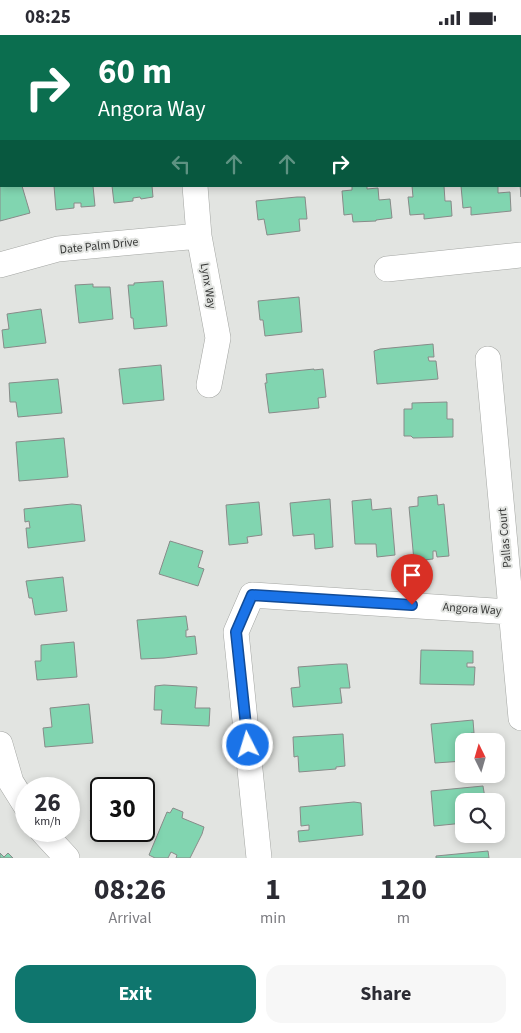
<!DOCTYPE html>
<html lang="en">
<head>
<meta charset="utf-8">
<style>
  :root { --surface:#fff; --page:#f7f7f7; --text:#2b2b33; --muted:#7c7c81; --accent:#0f766e }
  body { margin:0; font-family:"Source Sans 3",sans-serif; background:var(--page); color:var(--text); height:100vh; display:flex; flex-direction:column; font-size:19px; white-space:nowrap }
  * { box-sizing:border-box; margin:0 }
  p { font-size:16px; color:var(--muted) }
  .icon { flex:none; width:28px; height:28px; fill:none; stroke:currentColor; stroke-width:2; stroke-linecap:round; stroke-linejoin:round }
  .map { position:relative; height:823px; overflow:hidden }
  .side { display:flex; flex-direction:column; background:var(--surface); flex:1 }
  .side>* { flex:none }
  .hud { position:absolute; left:0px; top:0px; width:521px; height:152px; box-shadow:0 2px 8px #0003; background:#0b6e4f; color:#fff; overflow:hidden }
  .needle { width:32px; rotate:355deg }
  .controls { position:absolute; left:455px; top:698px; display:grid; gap:10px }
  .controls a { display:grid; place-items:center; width:50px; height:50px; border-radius:10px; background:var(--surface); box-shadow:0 2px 8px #0003; font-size:25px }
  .speed { position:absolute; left:15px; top:742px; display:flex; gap:10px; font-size:25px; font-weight:700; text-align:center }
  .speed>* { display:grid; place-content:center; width:65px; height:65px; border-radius:50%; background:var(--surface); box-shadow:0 2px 8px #0003; line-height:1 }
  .speed small { font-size:12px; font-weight:400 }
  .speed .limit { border:2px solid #111; border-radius:8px; background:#fff; color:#111 }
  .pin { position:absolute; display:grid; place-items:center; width:42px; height:42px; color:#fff; margin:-51px -21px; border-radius:50% 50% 50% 0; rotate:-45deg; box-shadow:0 0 5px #0007 }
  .pin .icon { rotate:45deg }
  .me { position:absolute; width:55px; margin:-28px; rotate:355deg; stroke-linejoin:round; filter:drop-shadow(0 0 4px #0008) }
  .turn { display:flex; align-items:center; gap:18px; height:105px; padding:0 15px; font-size:22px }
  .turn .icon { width:65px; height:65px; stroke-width:2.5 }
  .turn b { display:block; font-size:35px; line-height:42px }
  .lanes { display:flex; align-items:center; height:48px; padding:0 15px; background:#0003; justify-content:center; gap:25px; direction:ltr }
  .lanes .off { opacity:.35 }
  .eta { display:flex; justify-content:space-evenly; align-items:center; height:85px; text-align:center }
  .eta b { font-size:30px; font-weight:700; line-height:35px }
  .button { display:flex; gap:10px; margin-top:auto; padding:10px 15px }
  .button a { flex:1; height:58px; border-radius:15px; background:var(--accent); color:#fff; font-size:20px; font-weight:700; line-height:58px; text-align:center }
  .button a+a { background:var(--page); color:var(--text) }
  .status { display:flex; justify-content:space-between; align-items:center; height:35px; padding:0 25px; background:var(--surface); direction:ltr }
  .status svg { height:14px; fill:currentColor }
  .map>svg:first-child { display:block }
  .building { fill:#81d5b0; stroke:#888b89 }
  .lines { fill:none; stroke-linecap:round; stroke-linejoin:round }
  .minor-casing { stroke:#a4a6a3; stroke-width:26 }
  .minor { stroke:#fff; stroke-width:25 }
  .route-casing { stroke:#114b97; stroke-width:12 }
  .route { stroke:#1a73e8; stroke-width:9 }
  .labels { text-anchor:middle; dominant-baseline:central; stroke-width:4; stroke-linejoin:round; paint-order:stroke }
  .street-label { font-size:12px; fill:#373837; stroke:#e2e4e1 }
</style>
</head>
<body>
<div class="status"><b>08:25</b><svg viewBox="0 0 49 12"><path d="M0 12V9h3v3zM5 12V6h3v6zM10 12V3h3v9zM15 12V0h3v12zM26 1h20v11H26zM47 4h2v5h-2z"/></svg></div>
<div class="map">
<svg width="521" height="823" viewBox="0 0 521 823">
  <rect width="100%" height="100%" fill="#e2e4e1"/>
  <!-- building -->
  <path class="building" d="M238 0H287V1H238Z
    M520 35H521L520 71Z
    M520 127H521V162L520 150Z
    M0 135H1V151H22L30 178 0 186Z
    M54 151H93L95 171 81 172V168H74V173L56 175Z
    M112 151H152L153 162 141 164 140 162 133 163V166L114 168Z
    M352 151H367V154L378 153 379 165 390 164 392 183 376 185V186L353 187 352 179 344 180 342 156 352 155Z
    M412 151H444L445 166H451L452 181 424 184V179L410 180 408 162H413Z
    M461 151H498V158L510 157 511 176 471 180V172L463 173Z
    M297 162H305L307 184H299L300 196 267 200 264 184 258 185 256 166Z
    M163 246 167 291 134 294 133 283H131L128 250H134V248Z
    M93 249V252H110L113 284 79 288 75 250Z
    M299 262 302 297 265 301 263 285H260L258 266Z
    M41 274 46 308 4 313 2 295 9 294 7 279Z
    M433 309 434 322H428L429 326H436L438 344 377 349 374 316 380 314Z
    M161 330 164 365 123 369 119 334Z
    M314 334V335L323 334 326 362 318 363 319 373 269 378 265 348H267L266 339Z
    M58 344 62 378 18 382 16 367H10L9 348Z
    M447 367V384H453V402L413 403 411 401H404V374H412V368Z
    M64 403 68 442 19 446 16 407Z
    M437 460 438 470 444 469 449 521 437 522 436 516H433V524L414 526 409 472 418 471V462Z
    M330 464 333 512 315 514 314 499 293 501 290 468Z
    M371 464 372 475 391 473 395 520 377 522 376 509H355L352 466Z
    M259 467 262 500 247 502 248 508 229 510 226 470Z
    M72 469 81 470 85 506 28 513 26 493H30L29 486 25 487 24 474Z
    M170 506 203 516 198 532 204 534 198 551 159 539Z
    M63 542 67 576 35 580 32 563H29L26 546Z
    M186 581 188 595H186V602L195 601 197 619 164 623 141 624 137 585Z
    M74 607 77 642 37 645 35 626H41V610Z
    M421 615 473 616V628H467V632H475L474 650 420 649Z
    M339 629H347L350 653H340L342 668 293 672 291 653 300 652 298 632Z
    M164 650 197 652 195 673H210L209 691 161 689 162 675H154L155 651Z
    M89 669 93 708 45 712 43 693 52 692 50 673Z
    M473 685 474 698H471L472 706 481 705V706H464V726L435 728 431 689Z
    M343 699 345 731 336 732V734L299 737 298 721 294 722 293 702Z
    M117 744 133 754H110Z
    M483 751 485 763 478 764 479 766H464V788L434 791 431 756Z
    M354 767 361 768 363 800 299 807 298 796 309 795V790L301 791 300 772Z
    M101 769V793L90 786Z
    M173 773 183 777 182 783 204 792 202 799 190 823H176L177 820 171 817 168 823H155L149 820 167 777 170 778Z
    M488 816 489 823H436V821Z
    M0 818 4 822 8 818 13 823H0Z"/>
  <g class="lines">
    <defs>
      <path id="minor" d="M183 0V1
        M195 151 199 201 218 303 209 350
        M0 230 58 214 199 201
        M387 234 521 220
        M488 324 521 683
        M0 709 11 747 26 771
        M42 796 67 823
        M259 823 236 597 252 560 511 577"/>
    </defs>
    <!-- minor casing -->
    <use href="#minor" class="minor-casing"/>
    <!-- minor -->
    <use href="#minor" class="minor"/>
  </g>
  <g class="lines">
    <defs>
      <path id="route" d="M248 710 236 597 252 560 412 570"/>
    </defs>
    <!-- route casing -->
    <use href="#route" class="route-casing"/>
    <!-- route -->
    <use href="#route" class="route"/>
  </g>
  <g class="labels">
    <!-- street labels -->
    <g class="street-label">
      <text transform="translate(99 211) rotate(-6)">Date Palm Drive</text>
      <text transform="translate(208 251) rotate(80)">Lynx Way</text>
      <text transform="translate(505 503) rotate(-95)">Pallas Court</text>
      <text transform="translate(472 574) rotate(4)">Angora Way</text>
    </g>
  </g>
</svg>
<div class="controls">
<a><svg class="needle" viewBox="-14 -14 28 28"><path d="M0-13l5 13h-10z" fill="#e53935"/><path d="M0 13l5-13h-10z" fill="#7c7c81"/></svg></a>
<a><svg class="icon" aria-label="search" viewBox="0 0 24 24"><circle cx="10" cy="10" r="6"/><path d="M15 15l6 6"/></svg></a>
</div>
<div class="speed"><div>26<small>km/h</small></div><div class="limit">30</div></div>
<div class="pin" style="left:412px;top:570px;background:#d93025"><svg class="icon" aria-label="arrive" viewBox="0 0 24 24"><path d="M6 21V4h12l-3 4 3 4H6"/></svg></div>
<svg class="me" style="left:248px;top:710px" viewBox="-20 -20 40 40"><circle r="17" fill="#1a73e8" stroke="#fff" stroke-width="3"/><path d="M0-11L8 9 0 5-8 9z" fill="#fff"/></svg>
<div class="hud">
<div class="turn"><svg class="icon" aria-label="right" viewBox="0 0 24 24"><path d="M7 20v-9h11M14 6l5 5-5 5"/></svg><div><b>60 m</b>Angora Way</div></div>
<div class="lanes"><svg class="icon off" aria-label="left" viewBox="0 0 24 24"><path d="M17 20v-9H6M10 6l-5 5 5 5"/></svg><svg class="icon off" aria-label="ahead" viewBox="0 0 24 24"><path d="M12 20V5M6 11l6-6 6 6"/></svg><svg class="icon off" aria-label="ahead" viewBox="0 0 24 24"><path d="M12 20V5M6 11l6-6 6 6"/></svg><svg class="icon" aria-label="right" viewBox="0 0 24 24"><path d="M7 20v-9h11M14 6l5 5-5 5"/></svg></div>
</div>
</div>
<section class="side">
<div class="eta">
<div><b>08:26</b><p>Arrival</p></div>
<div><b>1</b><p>min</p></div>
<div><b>120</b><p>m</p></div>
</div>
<div class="button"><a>Exit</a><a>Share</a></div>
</section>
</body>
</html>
